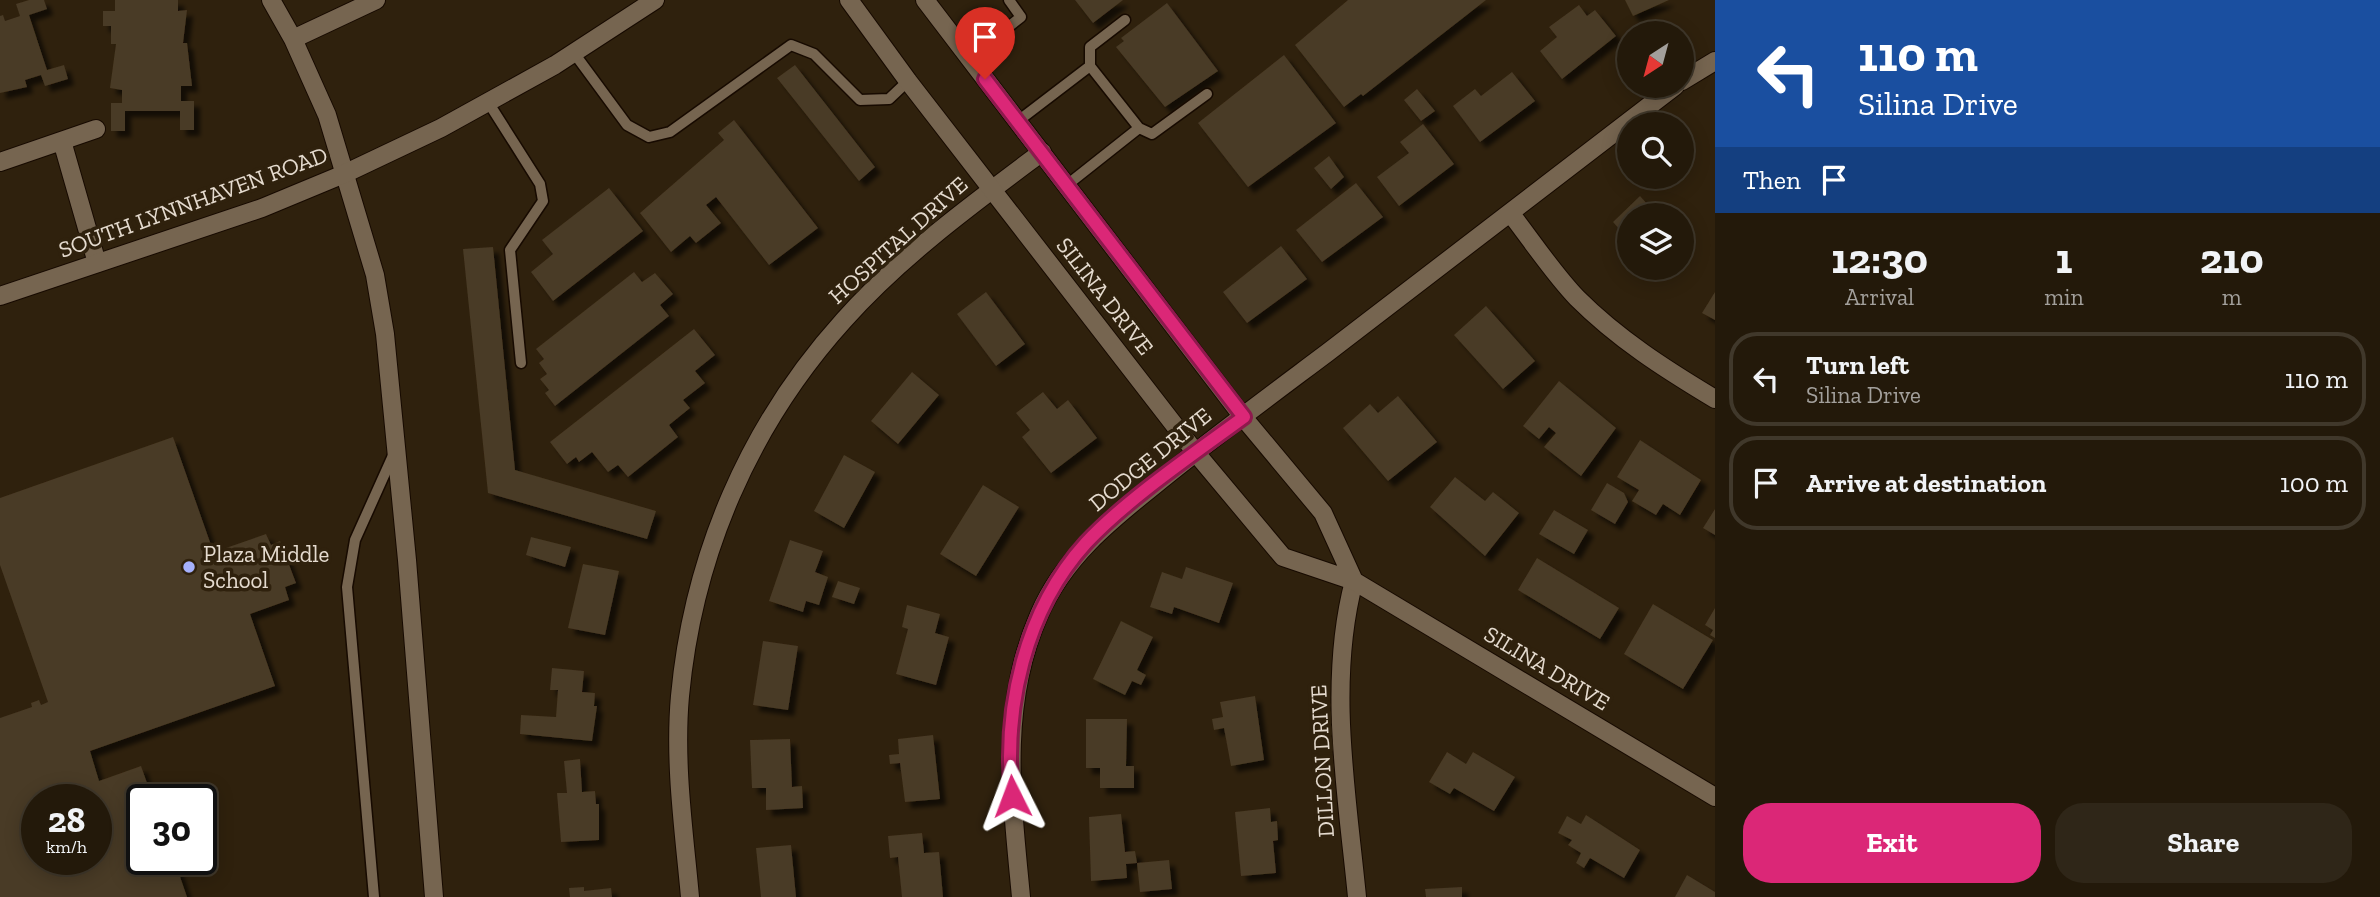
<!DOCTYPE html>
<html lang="en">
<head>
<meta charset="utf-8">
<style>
  :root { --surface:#23190a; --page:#2f2618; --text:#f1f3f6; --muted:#a3a09c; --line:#40382b; --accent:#db2777 }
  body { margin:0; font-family:"Zilla Slab",serif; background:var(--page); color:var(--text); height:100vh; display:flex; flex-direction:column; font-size:26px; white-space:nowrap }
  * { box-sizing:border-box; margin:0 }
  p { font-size:23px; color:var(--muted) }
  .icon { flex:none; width:38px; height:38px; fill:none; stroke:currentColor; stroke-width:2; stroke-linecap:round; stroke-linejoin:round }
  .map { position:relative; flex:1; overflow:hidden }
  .panel { display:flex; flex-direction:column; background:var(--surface); width:665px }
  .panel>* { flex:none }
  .hud { background:#1a4fa0; color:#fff; overflow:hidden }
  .needle { width:46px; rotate:216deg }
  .fabs { position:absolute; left:1617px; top:21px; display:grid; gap:14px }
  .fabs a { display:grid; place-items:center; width:77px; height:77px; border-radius:50%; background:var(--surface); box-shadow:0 4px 18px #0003,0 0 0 2px var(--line); font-size:35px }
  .speed { position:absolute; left:21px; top:784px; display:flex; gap:14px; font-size:35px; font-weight:700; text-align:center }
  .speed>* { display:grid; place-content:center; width:91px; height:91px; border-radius:50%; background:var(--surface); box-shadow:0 4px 18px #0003,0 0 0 2px var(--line); line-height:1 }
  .speed small { font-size:18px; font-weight:400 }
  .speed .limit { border:4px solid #111; border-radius:10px; background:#fff; color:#111 }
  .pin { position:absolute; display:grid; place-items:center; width:60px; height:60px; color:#fff; margin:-72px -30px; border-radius:50% 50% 50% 0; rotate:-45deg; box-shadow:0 0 7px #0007 }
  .pin .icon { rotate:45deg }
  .me { position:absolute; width:77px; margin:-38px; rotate:357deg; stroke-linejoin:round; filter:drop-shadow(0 0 5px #0008) }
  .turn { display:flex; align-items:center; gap:24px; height:147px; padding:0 28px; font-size:32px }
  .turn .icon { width:91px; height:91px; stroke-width:2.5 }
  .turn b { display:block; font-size:49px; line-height:60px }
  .then { display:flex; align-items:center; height:66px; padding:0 28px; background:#0003; gap:14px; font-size:26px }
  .eta { display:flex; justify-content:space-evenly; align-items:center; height:119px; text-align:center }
  .eta b { font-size:42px; font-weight:800; line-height:49px }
  .button { display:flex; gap:14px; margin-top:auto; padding:14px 28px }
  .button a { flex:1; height:80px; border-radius:28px; background:var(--accent); color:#fff; font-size:28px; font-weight:800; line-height:80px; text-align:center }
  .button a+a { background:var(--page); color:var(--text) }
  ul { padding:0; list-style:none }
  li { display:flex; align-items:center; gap:21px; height:94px; margin:0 14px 10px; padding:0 14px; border:4px solid var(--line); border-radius:28px }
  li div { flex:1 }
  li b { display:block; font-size:26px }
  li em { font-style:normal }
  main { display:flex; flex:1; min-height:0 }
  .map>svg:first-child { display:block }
  .building { fill:#493a25; fill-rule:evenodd; filter:url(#shadow) }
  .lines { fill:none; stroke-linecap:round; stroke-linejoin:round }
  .service-casing { stroke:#170a00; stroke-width:13 }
  .minor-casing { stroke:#170a00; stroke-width:20 }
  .tertiary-casing { stroke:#170a00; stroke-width:20 }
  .service { stroke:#766550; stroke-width:10 }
  .minor { stroke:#766550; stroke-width:18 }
  .tertiary { stroke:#766550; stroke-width:18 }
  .route-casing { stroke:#8e194d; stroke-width:18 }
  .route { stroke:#db2777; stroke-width:12 }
  .poi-dot { fill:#a6b1fc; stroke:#2f210d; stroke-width:2.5 }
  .labels { text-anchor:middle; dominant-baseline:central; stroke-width:7; stroke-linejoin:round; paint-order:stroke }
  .street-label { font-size:23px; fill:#e5dbcf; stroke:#2f210d }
  .poi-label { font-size:23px; fill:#e5dbcf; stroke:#2f210d; text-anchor:start }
</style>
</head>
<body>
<main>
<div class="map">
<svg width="1715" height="897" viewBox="0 0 1715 897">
  <defs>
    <filter id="shadow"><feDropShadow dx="6" dy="6" stdDeviation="2" flood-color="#0009"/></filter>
  </defs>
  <rect width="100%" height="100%" fill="#2f210d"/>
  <!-- building -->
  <path class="building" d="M29 0H44L47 9 29 15 47 70 64 65 68 79 45 86 41 75 25 80 27 87 0 93V16L3 15 5 21 20 16 16 4Z
    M115 0H178V11L187 10 183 43H187L192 86H181V101H194V130H180V111H125V131H111V103H122V90L110 88 116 44H111V26H103V11H115Z
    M1075 0H1123L1093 23Z
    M1348 0H1486L1363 96 1361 94 1344 107 1295 45Z
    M1625 0H1669L1633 16Z
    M1167 3 1218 71 1165 107 1116 47 1124 41 1121 38Z
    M1579 5 1587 16 1595 10 1616 36 1562 79 1540 51 1557 37 1549 27Z
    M1284 55 1336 123 1248 187 1198 123Z
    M795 65 875 167 859 181 777 78Z
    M1512 72 1535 101 1480 142 1453 106 1475 89 1481 96Z
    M1417 89 1435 111 1421 121 1404 100Z
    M734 120 818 228 769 265 716 197 706 205 721 223 696 243 690 236 671 252 640 213 724 140 718 133Z
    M1423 124 1454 164 1399 206 1377 177 1409 153 1400 142Z
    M1329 156 1344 177 1331 189 1314 168Z
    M1356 183 1383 217 1322 262 1296 230Z
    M609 188 643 231 553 301 531 272 553 254 542 240Z
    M1640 196 1657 215H1629V240L1613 222Z
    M1281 246 1307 279 1247 323 1223 292Z
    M493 247 515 470 656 511 647 539 488 493 463 249Z
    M634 272 642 282 655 273 673 294 660 305 669 316 555 406 545 393 549 390 540 379 547 374 539 363 544 359 536 349Z
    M986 292 1025 344 996 366 957 314Z
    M1715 292V320L1702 313Z
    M1486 306 1535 361 1503 389 1454 335Z
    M694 329 715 355 695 371 705 383 683 400 690 408 669 425 678 437 628 477 618 465 608 472 592 452 579 462 576 457 567 464 550 442Z
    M912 372 939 395 898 444 871 421Z
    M1559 381 1616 428 1581 476 1544 447 1556 433 1549 427 1539 439 1523 426Z
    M1043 392 1057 409 1068 400 1097 438 1051 473 1022 437 1030 430 1016 413Z
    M1398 396 1437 442 1388 481 1343 428 1370 404 1378 413Z
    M173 437 217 562 226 560 223 549 266 534 271 545 280 541 296 583 285 587 289 600 250 614 275 686 90 751 99 781 141 766 153 800H142V859H174L187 897H0V718L32 707 31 703 39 700 41 705 48 702 0 565V498ZM37 800H96V859H37Z
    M1640 440 1701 480 1680 515 1663 504 1656 515 1632 501 1639 490 1617 477Z
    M844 455 875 472 844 528 814 511Z
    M1455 477 1485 501 1493 492 1519 513 1485 556 1430 507Z
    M1607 483 1624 493 1628 502 1615 524 1591 510Z
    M983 485 1019 507 976 576 940 554Z
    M1715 509V535L1703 528Z
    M1554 510 1588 530 1574 554 1539 534Z
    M531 537 571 547 565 567 526 555Z
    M790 540 823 551 815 572 828 577 819 605 806 601 803 612 769 601Z
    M1537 558 1619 608 1600 639 1518 590Z
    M583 564 619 571 605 635 568 628Z
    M1186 567 1233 583 1219 623 1174 607 1172 614 1150 607 1162 572 1182 579Z
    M838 581 860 588 854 604 832 597Z
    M1653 604 1713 640 1683 689 1624 654Z
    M907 605 940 614 935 633 949 637 936 685 896 674 908 629 902 627Z
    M1715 608V638L1710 635 1713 630 1705 625Z
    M1121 621 1153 637 1137 670 1146 675 1141 685 1132 681 1125 695 1093 679Z
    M763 641 798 646 788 710 753 705Z
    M552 668 584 671 582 692 595 693 594 706H597L592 741 520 734 521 715 556 717 558 690H550Z
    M1255 696 1264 760 1231 766 1224 728 1214 730 1212 719 1223 717 1220 702Z
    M1086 719H1127L1126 766H1134V788H1100V768H1086Z
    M933 735 940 799 905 802 900 763 890 764 889 755 899 754 898 739Z
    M790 739 792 787 802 786 803 808 766 810V788H752L750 740Z
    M1447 752 1466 764 1473 752 1515 777 1494 811 1454 788 1450 794 1429 782Z
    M580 759 582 792 595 791 596 804H599V840L561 842 557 793H567L564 761Z
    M1270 808 1271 822 1277 821 1278 840 1273 841 1276 873 1241 876 1235 812Z
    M1121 814 1125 852 1135 851 1137 863 1126 864 1127 878 1091 881 1089 817Z
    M1586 815 1640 850 1624 878 1590 858 1584 868 1576 863 1581 853 1568 845 1572 840 1558 833 1567 816 1581 824Z
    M922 833 924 853 939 852 943 897H902L898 857 890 858 888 836Z
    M791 845 796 897H761L756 848Z
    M1169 860 1172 889 1140 892 1137 863Z
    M1687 875 1715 892V897H1675Z
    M584 887V891L611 888 612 897H570L569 888Z
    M1462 887V897H1426L1425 889Z"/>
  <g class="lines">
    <defs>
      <path id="service" d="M574 53 627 125 649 137 670 132 791 45 814 54 860 100 889 99 908 81
        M969 58 1021 17 1009 0
        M1090 66V47L1125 20
        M488 102 540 184 543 201 510 250 521 363
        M1018 121 1090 66 1139 128 1067 185
        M1139 128 1152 134 1207 94
        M374 897 347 587 355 540 395 451"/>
      <path id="minor" d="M271 0 293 39 327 115 375 275 385 334 407 560 434 897
        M293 39 376 0
        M1682 81 1715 61
        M62 141 97 263
        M0 162 96 129
        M1511 214C1532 241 1553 273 1577 298 1618 339 1665 369 1715 399
        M1354 581C1327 683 1347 794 1357 897
        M690 897C684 831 674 763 680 696 693 556 749 425 844 320 901 256 974 203 1042 152
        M1021 897C1012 801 999 706 1039 615 1066 552 1119 514 1171 472 1222 431 1275 392 1327 353 1444 264 1560 175 1675 86"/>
      <path id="tertiary" d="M849 0 908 81 1196 453 1283 557 1354 581 1715 797
        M925 0 1243 417 1323 513 1354 581
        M0 296 262 208 344 174 441 128 555 65 655 0"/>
    </defs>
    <!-- service casing -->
    <use href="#service" class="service-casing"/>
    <!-- minor casing -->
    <use href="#minor" class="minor-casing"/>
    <!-- tertiary casing -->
    <use href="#tertiary" class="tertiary-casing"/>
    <!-- service -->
    <use href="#service" class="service"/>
    <!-- minor -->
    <use href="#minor" class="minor"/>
    <!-- tertiary -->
    <use href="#tertiary" class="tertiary"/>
  </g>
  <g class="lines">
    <defs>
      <path id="route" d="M985 79 1244 417C1195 453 1127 499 1086 543 1025 610 1003 708 1012 796"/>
    </defs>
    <!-- route casing -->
    <use href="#route" class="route-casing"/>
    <!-- route -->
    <use href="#route" class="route"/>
  </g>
  <!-- markers -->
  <circle class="poi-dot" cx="189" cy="567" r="7"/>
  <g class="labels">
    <!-- street labels -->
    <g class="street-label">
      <text transform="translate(193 202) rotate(-20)">SOUTH LYNNHAVEN ROAD</text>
      <text transform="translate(898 240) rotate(-42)">HOSPITAL DRIVE</text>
      <text transform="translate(1105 296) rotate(52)">SILINA DRIVE</text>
      <text transform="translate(1150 459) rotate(-39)">DODGE DRIVE</text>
      <text transform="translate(1547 668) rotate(31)">SILINA DRIVE</text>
      <text transform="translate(1322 761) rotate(-93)">DILLON DRIVE</text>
    </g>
    <!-- poi labels -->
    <g class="poi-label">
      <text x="203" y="554">Plaza Middle<tspan x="203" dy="26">School</tspan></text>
    </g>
  </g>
</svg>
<div class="fabs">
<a><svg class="needle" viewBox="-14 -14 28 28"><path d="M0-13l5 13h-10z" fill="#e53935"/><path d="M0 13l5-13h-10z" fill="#a3a09c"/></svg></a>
<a><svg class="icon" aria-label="search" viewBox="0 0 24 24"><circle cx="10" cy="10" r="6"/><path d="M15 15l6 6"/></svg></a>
<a><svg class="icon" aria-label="layers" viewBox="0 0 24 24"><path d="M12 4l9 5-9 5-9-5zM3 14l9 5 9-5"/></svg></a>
</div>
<div class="speed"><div>28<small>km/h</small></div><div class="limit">30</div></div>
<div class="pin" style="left:985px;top:79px;background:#d93025"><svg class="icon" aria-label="arrive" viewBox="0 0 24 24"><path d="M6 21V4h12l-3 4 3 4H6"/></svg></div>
<svg class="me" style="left:1012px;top:796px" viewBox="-20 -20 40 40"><path d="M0-17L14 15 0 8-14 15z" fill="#db2777" stroke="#fff" stroke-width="4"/></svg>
</div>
<section class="panel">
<div class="hud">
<div class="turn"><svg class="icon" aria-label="left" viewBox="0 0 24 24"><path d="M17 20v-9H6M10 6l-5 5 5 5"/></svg><div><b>110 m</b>Silina Drive</div></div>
<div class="then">Then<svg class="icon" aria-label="arrive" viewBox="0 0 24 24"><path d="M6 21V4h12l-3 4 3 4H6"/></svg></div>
</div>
<div class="eta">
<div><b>12:30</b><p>Arrival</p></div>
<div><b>1</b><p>min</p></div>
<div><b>210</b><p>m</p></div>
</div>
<ul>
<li><svg class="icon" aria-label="left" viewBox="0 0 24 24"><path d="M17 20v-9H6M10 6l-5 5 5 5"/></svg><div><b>Turn left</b><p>Silina Drive</p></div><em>110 m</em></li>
<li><svg class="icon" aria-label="arrive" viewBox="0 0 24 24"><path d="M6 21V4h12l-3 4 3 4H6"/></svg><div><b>Arrive at destination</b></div><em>100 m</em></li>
</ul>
<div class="button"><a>Exit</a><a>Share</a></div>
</section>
</main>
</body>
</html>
